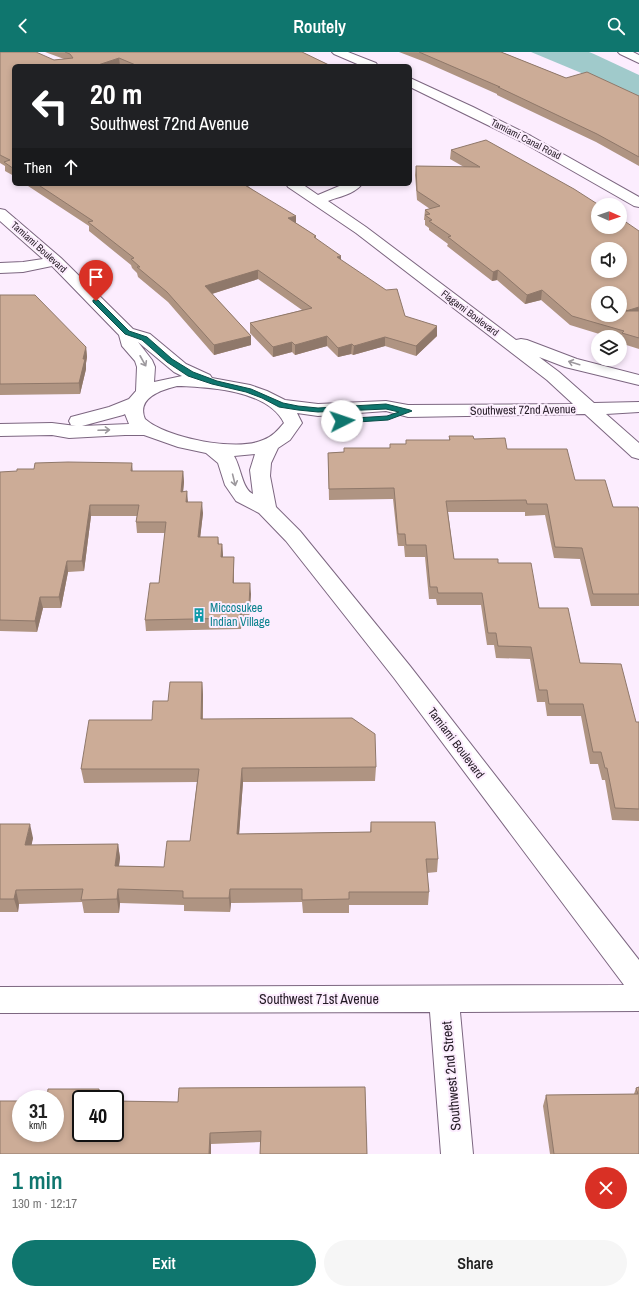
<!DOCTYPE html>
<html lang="en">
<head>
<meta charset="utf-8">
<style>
  :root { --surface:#fff; --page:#f6f6f6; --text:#222; --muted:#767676; --accent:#0f766e }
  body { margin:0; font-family:"Archivo Narrow",sans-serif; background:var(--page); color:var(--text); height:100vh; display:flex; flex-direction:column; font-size:15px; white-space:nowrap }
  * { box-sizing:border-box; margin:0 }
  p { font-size:13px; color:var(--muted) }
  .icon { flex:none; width:22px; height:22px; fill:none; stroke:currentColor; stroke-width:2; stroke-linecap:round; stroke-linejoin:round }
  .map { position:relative; height:1102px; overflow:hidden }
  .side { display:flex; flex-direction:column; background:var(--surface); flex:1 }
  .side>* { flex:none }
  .banner { position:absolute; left:12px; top:12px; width:400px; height:122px; border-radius:6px; box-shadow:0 2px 6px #0003; background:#202124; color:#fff; overflow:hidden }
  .needle { width:26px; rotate:92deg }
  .buttons { position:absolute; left:591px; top:146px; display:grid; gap:8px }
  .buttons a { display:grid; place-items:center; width:36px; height:36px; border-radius:50%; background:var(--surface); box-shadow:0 2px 6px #0003; font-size:20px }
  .speed { position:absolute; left:12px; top:1038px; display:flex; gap:8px; font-size:20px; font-weight:700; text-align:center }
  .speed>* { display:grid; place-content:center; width:52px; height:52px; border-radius:50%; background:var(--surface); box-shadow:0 2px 6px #0003; line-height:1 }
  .speed small { font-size:10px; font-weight:400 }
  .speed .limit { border:2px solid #111; border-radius:6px; background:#fff; color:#111 }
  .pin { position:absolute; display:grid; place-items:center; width:34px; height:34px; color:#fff; margin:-41px -17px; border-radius:50% 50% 50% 0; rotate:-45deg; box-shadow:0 0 4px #0007 }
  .pin .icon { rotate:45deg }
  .me { position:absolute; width:44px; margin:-22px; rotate:86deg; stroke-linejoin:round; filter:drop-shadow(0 0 3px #0008) }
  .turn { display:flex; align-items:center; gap:14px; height:84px; padding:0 12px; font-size:18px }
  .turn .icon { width:52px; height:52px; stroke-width:2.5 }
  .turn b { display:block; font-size:28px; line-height:34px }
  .then { display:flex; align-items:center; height:38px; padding:0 12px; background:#0003; gap:8px; font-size:15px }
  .round { display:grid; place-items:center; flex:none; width:42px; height:42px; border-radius:21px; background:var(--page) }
  .head { display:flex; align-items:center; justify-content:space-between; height:68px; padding:0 12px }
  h1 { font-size:24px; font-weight:600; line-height:30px; color:var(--accent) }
  .button { display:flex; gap:8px; margin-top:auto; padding:8px 12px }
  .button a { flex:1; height:46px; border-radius:24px; background:var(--accent); color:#fff; font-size:16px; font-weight:600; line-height:46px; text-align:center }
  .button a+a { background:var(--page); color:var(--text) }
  header { display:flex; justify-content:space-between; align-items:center; height:52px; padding:0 12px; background:var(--accent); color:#fff; font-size:18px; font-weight:600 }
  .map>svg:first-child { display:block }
  .water { fill:#a0cacb }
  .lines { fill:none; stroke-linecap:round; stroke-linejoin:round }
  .minor-casing { stroke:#7c6680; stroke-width:2 }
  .minor { fill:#fff; fill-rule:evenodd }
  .wall { fill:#af9482 }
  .shaded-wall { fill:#8f786a }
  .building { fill:#ccac97; stroke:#8f786a; fill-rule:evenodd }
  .oneway { stroke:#9c989d }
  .route { fill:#0f766e; stroke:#0a4d48 }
  .labels { text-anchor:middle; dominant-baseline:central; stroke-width:4; stroke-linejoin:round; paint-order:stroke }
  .far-street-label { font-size:10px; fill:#241b25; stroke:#fcedfe }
  .street-label { font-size:12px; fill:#241b25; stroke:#fcedfe }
  .culture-label { font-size:12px; fill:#0d838f; stroke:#fcedfe; text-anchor:start }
  .near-street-label { font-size:14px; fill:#241b25; stroke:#fcedfe }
</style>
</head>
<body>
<header><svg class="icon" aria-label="back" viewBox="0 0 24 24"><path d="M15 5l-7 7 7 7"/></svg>Routely<svg class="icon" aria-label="search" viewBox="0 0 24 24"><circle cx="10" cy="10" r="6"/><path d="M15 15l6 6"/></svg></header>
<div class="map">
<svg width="639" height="1102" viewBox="0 0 639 1102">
  <rect width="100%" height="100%" fill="#fcedfe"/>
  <!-- water -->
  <path class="water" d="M531 0H589L594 2 639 23V45Z"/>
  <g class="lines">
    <defs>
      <path id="minor" d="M332 0H348L376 11 378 14H362L334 2Z
        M618 0H633L639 3V11L620 2Z
        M410 26 473 55 531 84 639 145V155L634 154 522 90 410 35Z
        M286 132H302L318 143 344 132H362C355 142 338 145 328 149L366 175 516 288 521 287 527 288 577 307 639 323V333L565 315 539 305 559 320 594 351 639 350V360L606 362 639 391V407L632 405 585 362 408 365 386 359 318 364 297 361 302 371 290 388 278 396 271 411 270 424 276 455 300 479 410 614 639 908V959L460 960 473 1102H441L430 960 0 961V935L624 933 394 626 286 489 259 461 236 449 225 433 218 411 206 401 178 395 144 383H125L69 386 52 383 0 384V372L52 371 76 374 71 373 69 369 71 365 109 355 129 347 136 339 137 315 135 309 122 294 119 283 52 214 23 220 0 221V211L23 210 43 207 0 169V157L5 158 61 206 133 277 150 282 186 312 210 323 212 326 250 333 267 339 285 348 318 352 386 349 408 353 573 352 547 328 356 181 288 135ZM138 290 174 320 182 324 154 330 155 315 152 308ZM177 334C209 335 268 338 284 371 278 378 272 385 263 388 237 400 166 386 145 367 136 346 161 338 177 334ZM125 362 129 372 82 374 123 363ZM255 402 250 418 253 442C242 437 241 415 234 404Z"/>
    </defs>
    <!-- minor casing -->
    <use href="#minor" class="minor-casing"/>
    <!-- minor -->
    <use href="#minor" class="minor"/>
  </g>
  <!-- wall -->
  <path class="wall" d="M0 0 54 8 64 7 45 0H302L331 14H14V124L5 119V114L0 111Z
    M399 0H501L566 26 639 44V114L596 90 497 43V42L425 10Z
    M451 98 639 179V297L620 291 621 288H620V285H609L570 273 541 248 525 252 497 228 492 229 447 194 448 192 429 178V176L425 173V168H424L425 158 430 157 417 148 415 123 416 114 464 115 450 107Z
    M25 132H247L248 134 296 171 316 184V187L405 264 437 284 416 304 385 294 353 303 351 302 338 305 327 294 295 303 292 300 273 305 250 281V271L302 258 258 227 212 242 251 284V293L214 303 168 250 138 225 137 221 132 216 131 213 89 179V174Z
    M0 243 86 295 87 305 86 311V317L80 342 0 343Z
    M449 384 474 387 507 397 575 428 613 455 639 459V554H591L580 507 554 506 545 463 525 464V460H448L454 507 498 511 539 556 580 611 636 670H639V769L612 768 605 728H602L598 712H590L581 664H547L545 650H537L530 607 496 606 494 593H487L481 553H437L436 547H429L425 505H405L404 494H398L393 447 329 448 328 401 344 400V396H390V392H406L449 388Z
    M183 419 184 430 183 440 188 450 203 461 200 485H218L219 492H222L223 505H234V531L251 542 249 565 242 566 241 577 146 579 145 568 159 531 165 481H137L136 470 137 464H91L84 519 68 520 61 556H43L37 580 0 579V420Z
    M202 630 203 643V667L376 715 375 729 243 730 239 782 370 780 371 770 438 807 437 820 427 821 429 840 428 853H349V861H303L302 850 231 851 230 860 184 859V853L120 851 119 861H84L82 850 19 852 18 860H0V772L33 786 31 793 118 792 120 806 119 814 164 815 190 789 197 730 84 731 81 717 152 668 168 649Z
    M365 1035 367 1102H260L261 1090 211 1092V1102H0V1049H21V1081H55V1047H47L48 1037H99L102 1047H81V1081H115V1049L178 1050 179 1036Z
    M639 1035V1102H550L543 1054 546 1043 634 1042 636 1036Z"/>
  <!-- shaded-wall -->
  <path class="shaded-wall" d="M119 6 120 14H95Z
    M296 164V173L288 166Z
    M341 204V213L337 205Z
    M258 218V227L205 244V234Z
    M498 218 497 228 492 229 493 220Z
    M542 238 541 248 525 252 527 243Z
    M639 255V264L626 259Z
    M437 274V284L416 304V294Z
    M251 284V293L214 303V293Z
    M327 284V294L295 303V293Z
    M385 285V294L353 303 354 294Z
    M292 290V300L273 305V295Z
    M352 292 351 302 338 305V296Z
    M86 295 87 305 86 311V317L80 342 79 331 83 307Z
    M132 411 133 422 131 419Z
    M183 419 184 430 182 450 181 440Z
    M187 439 188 450H186Z
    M202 450 203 461 199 496 198 485Z
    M90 453 91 464 84 519 82 509Z
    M222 492 223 503 222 516 221 505Z
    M234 505V542L233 531Z
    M67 509 68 520 61 556 59 545Z
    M250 531 251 542 249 565V554Z
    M40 545 43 556 37 580 35 569Z
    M241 554 242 566 241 577 240 566Z
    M202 630 203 643 202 680 201 667Z
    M242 716 243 730 238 796 237 782Z
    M30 772 33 786 29 806 25 793Z
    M118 792 120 806 117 827 115 814Z
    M118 837 120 851 119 861 117 847Z
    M230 837 231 851 230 860 229 846Z
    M16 838 19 852 18 860 14 847Z
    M99 1037 102 1047H98Z
    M210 1081 211 1092V1102H209Z"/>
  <!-- building -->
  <path class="building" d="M0 0H36L54 8 73 6 70 2 65 0H302L331 14H138L119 6 95 14H14V117L4 110 10 108 0 103Z
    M419 0H501L566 26 587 20 639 44V105L597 82 498 35H500Z
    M486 88 574 137 599 153H598V175H620V166L639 179V255L626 259H639V286L622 281 624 279 572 264 542 238 527 243 498 218 493 220 448 185 451 184 429 169 432 168 425 163 430 162 425 158 440 154 417 139 416 114 480 115 451 98ZM598 197H620V219H598ZM598 241H620V263H598Z
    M37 132H243L296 164 288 166 316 184 314 185 341 204 337 205 386 238 397 237 405 264 437 274 416 294 385 285 354 294 352 292 338 296 327 284 295 293 292 290 273 295 250 271 312 256 258 218 205 234 251 284 214 293 167 240 137 215H140L131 207 134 206 88 170 93 169Z
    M0 243H35L86 295 83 307H85L79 331 0 332Z
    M449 384H473L474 387 505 386 507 397H567L575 428H605L613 455H638L639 459V542H593L582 496 555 495 547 452H527L526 448 446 449 454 507H498V511H531L539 556H568L580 611 621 612 636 670H639V757L615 756 607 716H605L601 700H593L583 652H549L547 638H539L531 595 498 594 496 581H488L482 541H438L437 535H430L426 493H406L405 482H398L394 436 329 437 328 401 344 400V396H390V392H406V388H450Z
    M68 410 132 411 131 419H183L181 440 187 439 186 450H202L198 485H218V492H222L221 505H234L233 531H250L249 554H241L240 566 145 568 150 531H159L166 470H136L139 453H90L82 509H67L59 545H40L35 569 0 568V420L17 419V417H34L35 411Z
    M170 630H202L201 667 352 666 375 682 376 715 242 716 237 782 371 780V770H435L438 807H426L429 840H349V847L302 848V837H230L229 846H183V839L118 837 117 847 81 848 83 837 16 838 14 847H0V772H30L25 793 118 792 115 814 164 815 167 789H190L199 717H81L89 668H152L153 649H168Z
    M365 1035 367 1102H260L261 1079 210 1081 209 1102H0V1049H21V1081H55V1047H47L48 1037H99L98 1047H81V1081H115V1049L178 1050 179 1036Z
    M639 1035V1102H554L546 1043 638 1042 636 1036Z"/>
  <!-- one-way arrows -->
  <defs><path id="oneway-shaft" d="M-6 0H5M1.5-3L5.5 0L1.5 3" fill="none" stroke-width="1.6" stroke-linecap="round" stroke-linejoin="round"/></defs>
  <g class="oneway">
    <use href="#oneway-shaft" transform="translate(143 309) rotate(61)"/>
    <use href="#oneway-shaft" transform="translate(574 311) rotate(-163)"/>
    <use href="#oneway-shaft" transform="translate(104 378) rotate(-2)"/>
    <use href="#oneway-shaft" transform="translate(234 428) rotate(76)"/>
  </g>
  <!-- route -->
  <path class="route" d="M93 248H98L129 279 147 285 172 307 193 320 217 329 251 337 283 351 298 354 318 356 386 352 410 358 412 359 388 368 342 371 338 369 339 367 387 364 399 360 386 357 318 360 298 358 279 355 262 346 246 340 212 332 188 324 167 310 142 288 125 282 93 250Z"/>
  <!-- icons -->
  <defs>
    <symbol id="building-bare" viewBox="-9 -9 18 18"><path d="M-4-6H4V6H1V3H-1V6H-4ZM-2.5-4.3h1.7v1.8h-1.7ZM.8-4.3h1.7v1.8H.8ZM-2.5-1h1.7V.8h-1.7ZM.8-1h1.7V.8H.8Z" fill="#0f9aa8" stroke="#fcedfe" stroke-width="2.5" paint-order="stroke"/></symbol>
  </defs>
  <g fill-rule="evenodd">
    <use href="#building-bare" x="189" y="553" width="20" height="20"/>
  </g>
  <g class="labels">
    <!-- far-street labels -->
    <g class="far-street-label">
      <text transform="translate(526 87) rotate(27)">Tamiami Canal Road</text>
      <text transform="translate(39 195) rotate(42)">Tamiami Boulevard</text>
      <text transform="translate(470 261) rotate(37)">Flagami Boulevard</text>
    </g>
    <!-- street labels -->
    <g class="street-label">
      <text transform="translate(523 358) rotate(-1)">Southwest 72nd Avenue</text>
      <text transform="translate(456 691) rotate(53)">Tamiami Boulevard</text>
    </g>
    <!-- culture labels -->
    <g class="culture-label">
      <text x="210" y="556">Miccosukee<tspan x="210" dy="14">Indian Village</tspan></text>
    </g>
    <!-- near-street labels -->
    <g class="near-street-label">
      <text x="319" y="947">Southwest 71st Avenue</text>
      <text transform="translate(451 1024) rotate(-95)">Southwest 2nd Street</text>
    </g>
  </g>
</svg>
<div class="buttons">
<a><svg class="needle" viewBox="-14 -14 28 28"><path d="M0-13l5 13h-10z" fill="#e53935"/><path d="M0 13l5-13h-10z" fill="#767676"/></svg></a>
<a><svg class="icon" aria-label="sound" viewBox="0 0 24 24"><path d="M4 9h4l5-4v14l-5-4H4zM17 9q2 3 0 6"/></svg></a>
<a><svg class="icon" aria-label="search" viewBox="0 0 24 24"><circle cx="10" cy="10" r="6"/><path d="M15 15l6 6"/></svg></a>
<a><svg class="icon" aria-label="layers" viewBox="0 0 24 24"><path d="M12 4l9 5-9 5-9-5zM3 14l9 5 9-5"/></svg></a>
</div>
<div class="speed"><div>31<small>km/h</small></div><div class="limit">40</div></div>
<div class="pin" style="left:96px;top:249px;background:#d93025"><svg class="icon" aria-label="arrive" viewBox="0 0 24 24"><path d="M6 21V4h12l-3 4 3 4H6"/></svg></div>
<svg class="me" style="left:342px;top:369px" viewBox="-20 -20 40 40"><circle r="19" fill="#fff"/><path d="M0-13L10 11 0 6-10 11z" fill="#0f766e"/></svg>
<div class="banner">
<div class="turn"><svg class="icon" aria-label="left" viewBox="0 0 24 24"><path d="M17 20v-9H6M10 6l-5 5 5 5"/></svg><div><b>20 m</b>Southwest 72nd Avenue</div></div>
<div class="then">Then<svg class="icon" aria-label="ahead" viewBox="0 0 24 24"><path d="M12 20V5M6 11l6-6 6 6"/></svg></div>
</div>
</div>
<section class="side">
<div class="head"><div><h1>1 min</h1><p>130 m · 12:17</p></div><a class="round" style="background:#d93025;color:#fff"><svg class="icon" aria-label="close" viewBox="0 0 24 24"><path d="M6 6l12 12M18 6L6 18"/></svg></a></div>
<div class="button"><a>Exit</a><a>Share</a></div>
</section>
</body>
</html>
